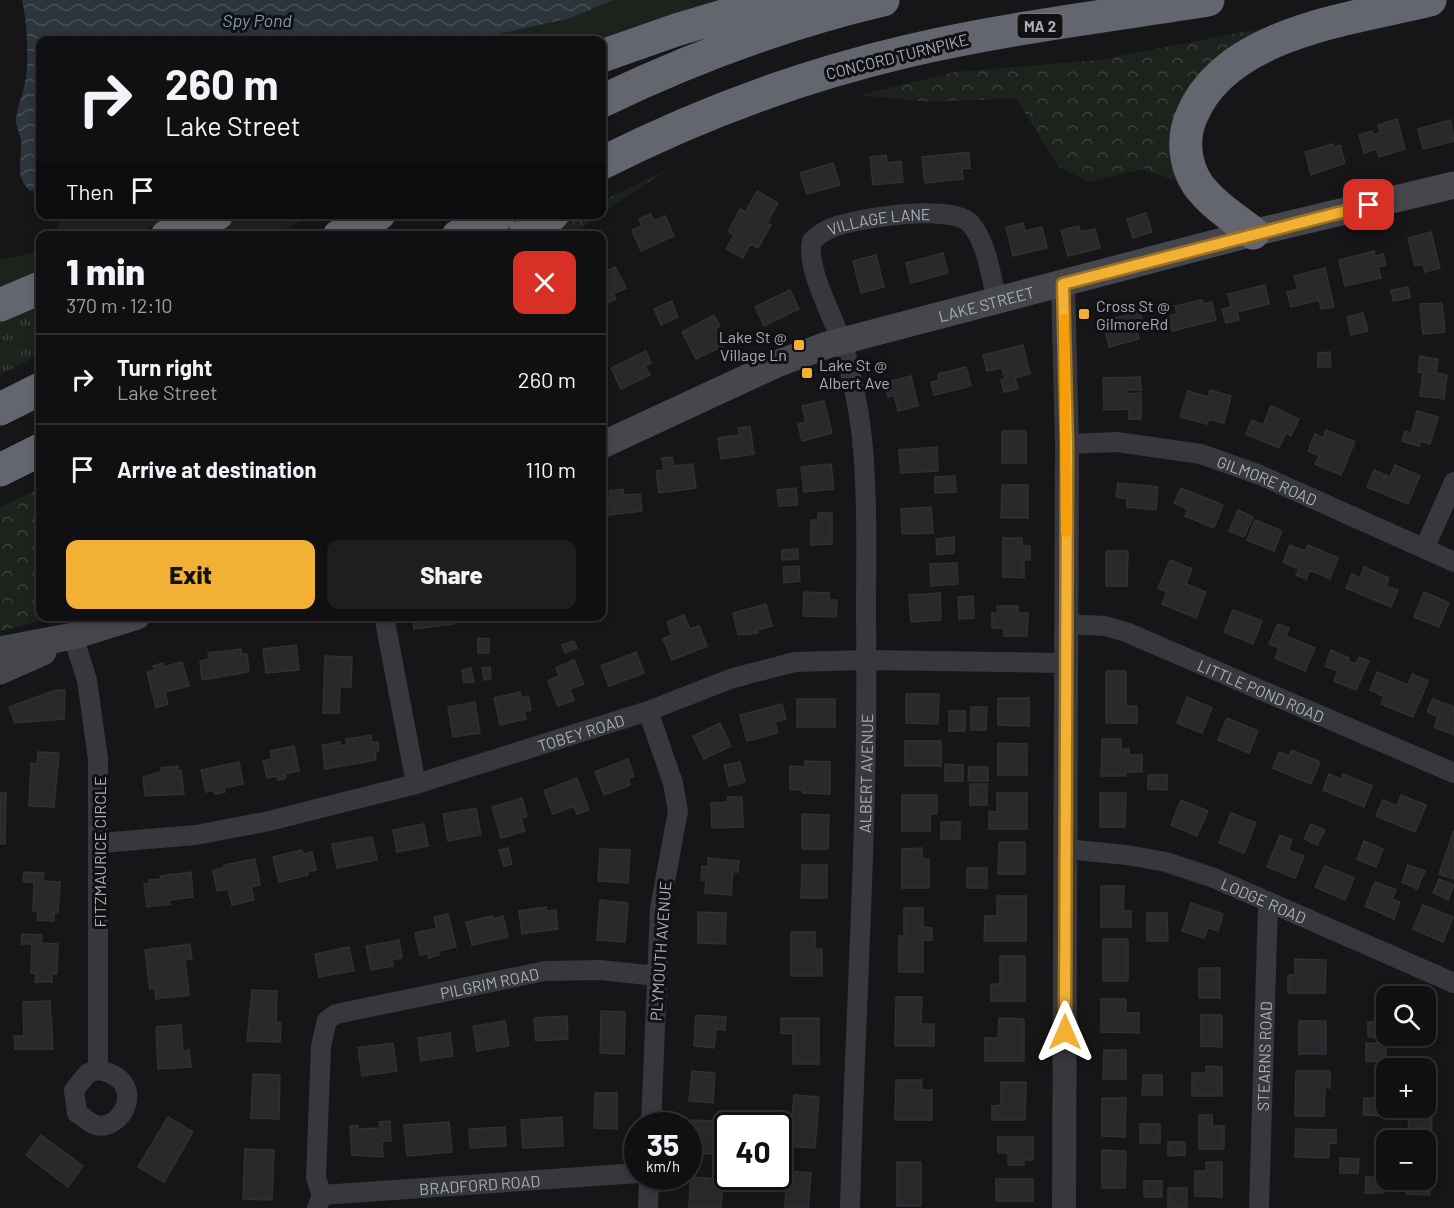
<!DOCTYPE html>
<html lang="en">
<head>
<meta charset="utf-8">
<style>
  :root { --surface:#101012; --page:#1e1e20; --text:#f1f3f6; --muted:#9c9d9f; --line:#303032; --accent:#f2b134 }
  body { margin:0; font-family:Barlow,sans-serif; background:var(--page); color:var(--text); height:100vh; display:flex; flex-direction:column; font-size:22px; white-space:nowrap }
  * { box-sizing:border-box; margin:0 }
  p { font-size:20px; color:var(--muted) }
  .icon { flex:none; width:33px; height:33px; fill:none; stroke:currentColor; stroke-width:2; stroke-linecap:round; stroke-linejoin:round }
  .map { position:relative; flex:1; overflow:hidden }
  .drawer { position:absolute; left:36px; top:231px; width:570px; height:390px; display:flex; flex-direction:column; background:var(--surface); border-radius:12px; box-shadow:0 3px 9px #0003,0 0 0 2px var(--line) }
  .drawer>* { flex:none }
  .hud { position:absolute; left:36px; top:36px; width:570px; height:183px; border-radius:12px; box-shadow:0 3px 9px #0003,0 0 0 2px var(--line); background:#101012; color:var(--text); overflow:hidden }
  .tools { position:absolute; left:1376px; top:986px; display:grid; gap:12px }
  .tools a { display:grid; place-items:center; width:60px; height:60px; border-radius:12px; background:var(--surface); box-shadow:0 3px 9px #0003,0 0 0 2px var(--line); font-size:30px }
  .speed { position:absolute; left:624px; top:1112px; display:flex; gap:12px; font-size:30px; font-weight:700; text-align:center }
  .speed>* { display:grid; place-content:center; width:78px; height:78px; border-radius:50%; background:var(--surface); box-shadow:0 3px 9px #0003,0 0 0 2px var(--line); line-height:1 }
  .speed small { font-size:15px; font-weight:400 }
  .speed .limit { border:3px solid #111; border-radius:9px; background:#fff; color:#111 }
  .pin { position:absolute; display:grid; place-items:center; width:51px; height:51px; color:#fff; margin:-26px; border-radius:12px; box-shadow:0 3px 9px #0006 }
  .me { position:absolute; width:66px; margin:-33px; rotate:0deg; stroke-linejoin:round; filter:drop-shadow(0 0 4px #0008) }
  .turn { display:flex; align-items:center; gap:21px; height:126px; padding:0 30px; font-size:27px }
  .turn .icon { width:78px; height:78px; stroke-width:2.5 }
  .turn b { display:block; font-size:42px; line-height:51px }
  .then { display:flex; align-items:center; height:57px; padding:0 30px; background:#0003; gap:12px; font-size:22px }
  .round { display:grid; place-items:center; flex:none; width:63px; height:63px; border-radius:12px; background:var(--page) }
  .overview { display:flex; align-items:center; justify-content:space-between; height:102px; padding:0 30px }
  h1 { font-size:36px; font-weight:800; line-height:45px }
  .primary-button { display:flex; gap:12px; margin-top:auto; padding:12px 30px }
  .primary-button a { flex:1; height:69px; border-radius:12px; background:var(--accent); color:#111; font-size:24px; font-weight:800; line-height:69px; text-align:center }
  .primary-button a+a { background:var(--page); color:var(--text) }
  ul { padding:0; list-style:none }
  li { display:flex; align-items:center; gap:18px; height:90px; padding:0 30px; border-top:2px solid var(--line) }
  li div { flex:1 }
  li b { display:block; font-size:22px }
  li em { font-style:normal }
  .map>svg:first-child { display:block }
  .grass { fill:url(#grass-tufts) }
  .forest { fill:url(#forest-crowns) }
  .park { fill:#1c231d }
  .water { fill:url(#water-waves) }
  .building { fill:#29292c; stroke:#303034; stroke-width:1.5 }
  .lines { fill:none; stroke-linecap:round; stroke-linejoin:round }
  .minor { stroke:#37383d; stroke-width:20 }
  .tertiary { stroke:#37383d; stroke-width:24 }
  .secondary { stroke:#45474d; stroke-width:27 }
  .motorway { stroke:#63666e; stroke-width:33 }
  .route-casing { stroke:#9d7322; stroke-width:15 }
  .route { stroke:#f2b134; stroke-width:10 }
  .slow { stroke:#f59e0b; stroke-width:10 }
  .poi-dot { fill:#f2b134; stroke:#111113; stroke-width:2 }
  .labels { text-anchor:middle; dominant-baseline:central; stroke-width:6; stroke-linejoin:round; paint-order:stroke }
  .shield { fill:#111113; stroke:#7b7e86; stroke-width:1.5 }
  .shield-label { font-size:15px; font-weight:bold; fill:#a8adb8 }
  .street-label { font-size:16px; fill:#a8adb8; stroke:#111113 }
  .poi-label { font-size:16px; fill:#a8adb8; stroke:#111113; text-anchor:start }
  .water-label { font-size:18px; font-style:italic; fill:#7f9bb3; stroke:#111113 }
</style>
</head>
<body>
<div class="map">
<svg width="1454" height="1208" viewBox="0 0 1454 1208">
  <defs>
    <pattern id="grass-tufts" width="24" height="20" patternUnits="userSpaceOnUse" patternTransform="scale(1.5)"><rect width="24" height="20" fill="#1c231d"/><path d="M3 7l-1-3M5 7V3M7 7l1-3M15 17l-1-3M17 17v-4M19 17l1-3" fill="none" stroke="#3a403c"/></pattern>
    <pattern id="forest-crowns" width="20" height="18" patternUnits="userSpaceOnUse" patternTransform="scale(1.5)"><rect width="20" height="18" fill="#1c231d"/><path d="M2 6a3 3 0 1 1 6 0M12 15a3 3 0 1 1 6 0" fill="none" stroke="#3a403c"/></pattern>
    <pattern id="water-waves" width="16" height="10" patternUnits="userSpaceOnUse" patternTransform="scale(1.5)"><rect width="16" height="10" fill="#2c353c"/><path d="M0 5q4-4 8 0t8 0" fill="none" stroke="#485056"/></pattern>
  </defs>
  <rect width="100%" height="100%" fill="#161618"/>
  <!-- grass -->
  <path class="grass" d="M240 215H313L272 235 188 236Z
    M40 297V354L0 375V315Z"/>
  <!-- forest -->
  <path class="forest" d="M1269 27 1224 56 1182 183 1143 169 1089 182 1058 166 1016 98 929 102 860 95 955 72 1099 60Z
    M667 170 602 213V201Z
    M572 215H599L572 235 537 236Z
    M40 488V616L56 617 0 631V508Z"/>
  <!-- park -->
  <path class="park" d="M613 0H735L602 40H472L571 18Z
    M61 215H182L130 235 54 236Z
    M40 251V273L0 291V260Z"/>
  <!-- water -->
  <path class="water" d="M22 0H613L571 18 472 40H40V190L30 191C13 175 23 160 21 140 20 133 15 125 16 118 19 101 26 87 27 69 28 46 27 23 22 0Z"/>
  <!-- building -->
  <path class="building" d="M1397 119 1405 149 1379 157 1377 149 1364 153 1359 135 1372 131 1374 135 1380 133 1378 125Z
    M1451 120 1454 141 1423 149 1418 129Z
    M1333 144 1334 147 1340 145 1345 163 1311 175 1305 152Z
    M969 152 970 168 962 169 963 179 925 183 922 157Z
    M886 155 887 163 901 161 903 182 873 185 870 157Z
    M833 163 840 185 807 194 800 173Z
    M757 191 778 203 767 223 771 225 758 248 750 244 743 258 726 249 734 235 728 232 740 209 745 212Z
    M1146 213 1152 232 1133 238 1127 219Z
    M651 214 654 221 665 216 674 236 641 251 632 230 642 226 639 219Z
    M1023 223 1025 231 1042 227 1047 248 1013 256 1006 227Z
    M1079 226 1080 232 1095 229 1100 248 1068 256 1061 230Z
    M1431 232 1440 268 1425 272 1423 264 1415 266 1408 238Z
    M1374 251 1375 256 1383 254 1386 265 1378 267 1381 278 1345 286 1339 260Z
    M943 253 948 273 911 283 906 263Z
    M876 255 884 287 861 293 853 261Z
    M615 267 626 288 613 294 616 299 603 305 602 273Z
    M1325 268 1334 307 1321 309 1319 300 1291 307 1287 292 1298 289 1294 276Z
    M1265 285 1269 304 1237 312 1239 320 1226 323 1222 309 1231 307 1228 294Z
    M1408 287 1410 298 1393 301 1391 290Z
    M790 290 799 309 764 326 755 307Z
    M1202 300 1203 304 1212 302 1216 320 1172 331 1169 316 1177 314 1175 306Z
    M672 301 678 317 661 325 654 309Z
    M1442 303 1445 332 1423 334 1420 304Z
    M1140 312 1144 325 1136 327 1139 339 1109 347 1103 321Z
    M1363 313 1368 331 1351 335 1347 317Z
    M714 315 720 326 716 328 725 345 696 359 682 332Z
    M1023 345 1030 374 1015 378 1018 389 1004 392 1001 380 1005 379 1002 368 987 371 983 355Z
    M646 351 651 363 645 366 650 375 621 389 611 368Z
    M1330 352 1331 367H1318V353Z
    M1420 356 1438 359 1436 373 1447 375 1444 399 1420 396 1423 373 1418 372Z
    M966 367 971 386 934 395 931 382 939 380 938 374Z
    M911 376 918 406 898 411 894 395 888 397 884 383Z
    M1140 377 1141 390H1126V394L1141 393V419H1129V409L1104 410 1103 378Z
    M1210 390 1231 396 1224 423 1209 419 1207 424 1180 417 1188 391 1208 397Z
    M824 401 832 433 802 441 798 424 806 422 802 406Z
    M1271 406 1299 419 1291 436 1286 433 1279 448 1246 434 1252 420 1263 425Z
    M1417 411 1438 417 1430 444 1421 441 1419 446 1402 441 1405 431 1411 433Z
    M750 426 754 454 721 459 718 438 739 435 738 428Z
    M1326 430 1355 442 1341 475 1315 464 1319 456 1308 451 1315 434 1323 438Z
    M1002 431H1026V463H1002Z
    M937 447 938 471 901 473 899 450Z
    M672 457 674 466 693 464 696 488 659 493 656 471 664 470 662 458Z
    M831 464 834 489 804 492 801 467Z
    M1395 465 1420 476 1408 504 1367 487 1374 470 1390 477Z
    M955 476 956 492 935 493V477Z
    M1118 483 1158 487 1156 510 1127 507V499L1116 497Z
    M1002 485H1028V518H1001Z
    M796 488 798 505 779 506 777 490Z
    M1181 488 1223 505 1214 528 1185 516 1188 509 1174 503Z
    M623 489V495L640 494 642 511 602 516V498L610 497 609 491Z
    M931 507 933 533 902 534 901 509Z
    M1238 510 1253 517 1244 537 1229 531Z
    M818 513H832V544L811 545V520H818Z
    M1255 520 1282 531 1274 551 1247 540Z
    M954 537V553L937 555 936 539Z
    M1003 538H1022V546H1030V560H1024V578L1003 577Z
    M1290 545 1305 551 1308 545 1338 558 1330 579 1310 570 1306 579 1296 575 1299 569 1283 562Z
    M798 549V559L782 560V550Z
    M1106 551H1128L1127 586H1106Z
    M1170 560 1192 569 1186 584 1206 592 1196 618 1162 604 1167 592 1158 588Z
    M957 563 958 584 931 586 930 564Z
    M799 566 800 581 784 583 783 567Z
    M1364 567 1389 578 1386 586 1398 590 1391 607 1346 588 1352 574 1360 578Z
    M804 592 829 593V600H837L836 617 803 616Z
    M1424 592 1449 603 1439 627 1414 617Z
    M940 593 941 620 911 622 909 595Z
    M973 596 974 618 959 619 958 597Z
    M766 604 772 626 757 630 758 633 738 635 733 613Z
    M997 606H1018V613H1028L1027 636H1004V628H992V613H998Z
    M1233 610 1262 621 1253 644 1224 632Z
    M684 615 690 629 699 626 707 646 672 660 663 639 672 635 667 622Z
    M412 616H453L454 624 414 629Z
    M1278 624 1289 628 1286 636 1315 648 1305 671 1275 658 1279 648 1269 644Z
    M478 638 489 639V653H478Z
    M574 641 577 648 565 653 562 645Z
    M296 645 299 670 266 673 263 649Z
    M241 649V654H247L249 672 202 680 200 661 209 659 208 653Z
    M1331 650 1349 658 1348 661 1356 664 1359 657 1369 661 1356 690 1334 681 1338 671 1325 666Z
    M636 652 644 673 609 686 601 666Z
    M325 656 352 657 351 687H340L339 713H323Z
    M574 660 584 684 570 689 574 700 558 706 548 681 559 676 556 668Z
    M182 662 189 686 165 692 168 704 156 708 147 672 155 670 153 666 163 663 164 667Z
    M490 667 491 679 484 680 482 668Z
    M471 668 474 682 464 683 462 670Z
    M1106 671H1126V706H1137V723H1106Z
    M1377 672 1408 685 1412 674 1428 681 1413 717 1381 704 1384 697 1370 690Z
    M56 690H65L64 719 15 723 9 707Z
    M520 692 521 698 528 696 531 710 524 712 526 719 500 725 494 698Z
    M906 694H939L938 724 906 723Z
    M1187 697 1212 708 1202 733 1177 723Z
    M998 698H1029V726L998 725Z
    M797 699H835V727H797Z
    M1433 699 1454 707V735L1434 727 1438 717 1427 712Z
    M475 702 480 733 453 737 448 707Z
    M782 704 786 719 775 722 778 733 747 741 740 715Z
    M971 707H987L986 730H971Z
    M949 711H965V731H949Z
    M1227 718 1258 731 1249 753 1218 740Z
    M720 723 731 746 704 759 693 736Z
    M371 735 372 742H378L379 751 375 752 376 760 325 769 322 745 340 742V746L347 745 346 739Z
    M1102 739H1121V749H1129V755H1142V772H1126V776H1101Z
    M905 741H941V766H905Z
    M998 743 1027 744V775H998Z
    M294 746 299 771 285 774 286 778 278 780 277 776 267 778 263 761 272 759 270 751Z
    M1292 750 1320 762 1311 784 1273 768 1279 752 1289 756Z
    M38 752 59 753 54 807 29 806 31 763 37 764Z
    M628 759 634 776 628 779 630 785 604 795 595 772Z
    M805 761 830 762V794L803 793V790L790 789V766L805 767Z
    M239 762 243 784 224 788 225 792 215 794 214 790 206 792 201 770Z
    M740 762 745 782 729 786 724 765Z
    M945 764 963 765V781H945Z
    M178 766V770H181L184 794 145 796 143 777 161 772V768Z
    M969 767H988V781H968Z
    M1329 774 1341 779 1343 774 1372 786 1364 807 1323 790Z
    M1148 775H1167V790L1148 789Z
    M577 778 589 810 577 814 574 806 553 814 544 791Z
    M970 784H987V805H970Z
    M0 793H6L5 844H0Z
    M997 793H1027V829H989V811L997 812Z
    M1100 793H1126L1125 827H1100Z
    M902 795H937V814H930V831H902Z
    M1401 795 1426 805 1415 832 1376 816 1383 800 1397 806Z
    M727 797H742L743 827 712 828 711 803 728 802Z
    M522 798 527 816 521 818 525 831 501 838 492 807Z
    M1181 800 1208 811 1197 836 1171 825Z
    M476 808 481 835 448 841 443 814Z
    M1231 813 1256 823 1244 853 1219 843Z
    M802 814 829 815 828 849H802Z
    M941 822H960V839H941Z
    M424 824 428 846 397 852 393 830Z
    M1311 824 1325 830 1317 845 1304 839Z
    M1454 830V875L1453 879 1439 874Z
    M1280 835 1292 840 1288 850 1304 856 1295 878 1267 867Z
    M372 837 377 860 337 868 332 844Z
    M1364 841 1383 849 1376 867 1357 859Z
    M999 842H1025V874H998Z
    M508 848 512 864 504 866 499 850Z
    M922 848V859H929V888H902V849Z
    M600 849 630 850 628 883 598 881Z
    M302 850 303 854 312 852 316 870 307 872 308 875 279 882 273 857Z
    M708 858 739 861 738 872H733L731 895 705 893 706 880H701L702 866 708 867Z
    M255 859 260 885 251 887 254 900 232 905 228 889 217 891 213 870 224 868V865Z
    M802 865H827V898H801Z
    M1408 865 1425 871 1417 889 1402 882Z
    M1325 866 1354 878 1345 900 1315 887Z
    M967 868H987V888H967Z
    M24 872 44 873 43 881 60 882 58 913 54 912V921L37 920 38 912 33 911 34 882H23Z
    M191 872 193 897 169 900 170 904 147 907 144 884 149 883V880L161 879 160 876Z
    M1439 879 1454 885 1448 900 1433 893Z
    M1375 882 1396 890 1392 899 1400 902 1394 919 1365 906Z
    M1101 886H1124L1123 911H1131V927H1101Z
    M997 896H1026V941H984L985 916H997Z
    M600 900 628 903 625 942 597 940Z
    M1191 903 1223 914 1218 931 1208 927 1204 938 1182 931Z
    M1423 905 1453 917 1443 942 1413 929Z
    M546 907 547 911 556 910 558 929 522 934 519 911Z
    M904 908H923V927L932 928V940H923V972H899V936H904Z
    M698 912 726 913 725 944 698 943Z
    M1147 913H1167L1168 941H1147Z
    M448 914 456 947 438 951 439 955 429 958 428 953 420 955 415 933 437 928 434 917Z
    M493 916 494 919 503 916 508 937 472 945 466 922Z
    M791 932H815V949H822V976H791Z
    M22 934 42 935 41 943 58 944 57 974H52V982H35L36 974 31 973 32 944H21Z
    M1103 939H1128V981H1103Z
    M399 940 402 958 392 960 393 966 371 970 366 946Z
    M190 944 192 959 185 960 189 995 156 999 155 988 150 989 145 950Z
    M349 947 354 971 319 977 315 954Z
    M1000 956H1025V1001H991V984H1000Z
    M1295 959 1326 960 1325 993H1288V975H1295Z
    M1199 968H1220V998H1199Z
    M252 990 277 991 276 1022H281L280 1042 247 1041Z
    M896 997H922L921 1024H934V1046H895Z
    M1101 999H1126V1013H1139V1033L1101 1032Z
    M50 1001 53 1049H15L14 1036H24L23 1002Z
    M1382 1001 1386 1002V1035H1392V1038L1368 1037V1022H1381Z
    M601 1011 625 1012 624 1054 600 1053Z
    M696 1015 726 1017 725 1030 716 1029 714 1048 694 1046Z
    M1201 1015H1222V1047L1201 1046Z
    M567 1016 568 1039 536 1041 534 1018Z
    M781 1018H819V1064H793V1034L781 1033Z
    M999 1018 1024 1019V1061H985V1038H998Z
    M505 1021 509 1046 477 1051 473 1026Z
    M1299 1021H1326V1054H1299Z
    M181 1025 183 1051 189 1050 191 1067 158 1069 156 1027Z
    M450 1033 453 1056 421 1061 418 1038Z
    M393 1043 397 1071 362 1076 358 1048Z
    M1366 1043 1386 1044V1062L1366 1061Z
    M1104 1050H1126V1079H1103Z
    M1409 1061 1435 1062 1434 1091H1425V1068H1409Z
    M1206 1066 1222 1067V1096H1192V1073H1206Z
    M692 1071 715 1073 713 1103 689 1101Z
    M1296 1071H1330V1088L1325 1087 1324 1116H1295Z
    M253 1074 280 1075 279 1119 251 1118Z
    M1143 1075H1162V1095H1142Z
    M896 1080H922L921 1090H932V1120H895Z
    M1001 1082H1026L1025 1120H992V1106L1001 1105Z
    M595 1093H617V1129L594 1128Z
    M794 1095 819 1097 815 1148 785 1146 786 1125 791 1126Z
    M1102 1098H1126L1125 1137 1102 1136Z
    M1364 1098 1385 1099 1384 1116 1363 1115Z
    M1409 1109H1432L1431 1147H1425V1140H1408Z
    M1199 1115H1212V1126H1224V1149H1199Z
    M168 1117 193 1132 164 1182 138 1167Z
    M562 1117 563 1146 523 1148 521 1120Z
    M692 1120 715 1121 712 1154 689 1153Z
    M390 1121 391 1141H382L383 1157 352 1155 350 1126 358 1125V1129L380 1128 379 1122Z
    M449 1122 452 1152 407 1156 404 1125Z
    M1140 1124H1160V1143H1140Z
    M505 1127 506 1146 470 1148 469 1129Z
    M1296 1129 1336 1130V1144L1329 1143V1158L1295 1157Z
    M41 1135 83 1166 68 1187 26 1155Z
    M998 1137H1033V1160H1024V1165H1008V1153H998Z
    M1168 1142H1185V1155L1168 1156Z
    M245 1149 274 1150 272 1200 243 1199Z
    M1102 1150 1126 1151 1125 1188H1102Z
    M1340 1158 1359 1159 1358 1173H1340Z
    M1425 1159 1431 1160 1430 1195 1406 1194 1407 1179H1425Z
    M897 1162H921V1206H897Z
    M1206 1162H1222V1197L1195 1196V1171H1206Z
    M787 1171 811 1173 808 1208H785Z
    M691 1177 723 1179 721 1208H689Z
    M1366 1177H1384V1193H1365Z
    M996 1179H1033V1201H996Z
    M1144 1181H1162V1197H1144Z
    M1168 1188H1187V1208H1168Z"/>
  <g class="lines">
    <!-- minor -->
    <g class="minor">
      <path id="s1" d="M1067 444 1117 442 1201 454 1260 475 1454 562"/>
      <path d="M1425 547 1454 482"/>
      <path d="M384 616 416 784"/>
      <path id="s2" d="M1066 624 1105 626 1126 632 1454 773"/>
      <path d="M73 636 87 680 98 759V1070L88 1073 74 1090 77 1113C82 1116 88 1121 93 1124 121 1136 151 1079 98 1070"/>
      <path d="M648 711 673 783 678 811 660 908 651 1125"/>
      <path id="s3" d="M100 843 196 835 269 821 416 784 648 711 733 678 795 662 867 660 1066 663"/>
      <path id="s4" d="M1065 849 1127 855 1166 862 1214 878 1454 983"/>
      <path id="s5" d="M322 1195 638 1173"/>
      <path id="s6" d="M317 1208 322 1195 316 1178 321 1046 327 1020 336 1014 545 971 600 970 657 976"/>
      <path d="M648 1208 649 1176"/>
      <path id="s7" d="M850 1208C855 1010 869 813 866 615 866 557 868 497 862 439 859 408 852 377 844 348 835 320 805 268 812 241 816 237 821 233 827 230 850 218 951 203 970 223 987 242 991 277 997 301"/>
      <path id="s8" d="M1259 1208 1268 904"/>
    </g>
    <!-- tertiary -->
    <path class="tertiary" d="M1063 283 1067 444 1064 1208"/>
    <!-- secondary -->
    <g class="secondary">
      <path id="s9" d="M602 445 779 363 827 345 1253 233 1454 185"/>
      <path d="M0 650 73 636 137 616"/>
      <path d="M0 671 43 652"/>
    </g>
    <!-- motorway -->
    <path class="motorway" d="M602 56 676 30 774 1 813 0
      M602 101C692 58 785 23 883 0
      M602 163C699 114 801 76 908 51 1006 28 1108 16 1208 0
      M1253 233C1234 218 1212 204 1198 185 1184 164 1182 137 1192 115 1227 32 1352 19 1430 0
      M167 236 217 214
      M339 236 379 214
      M458 236 500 214
      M524 236 553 214
      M0 305 40 288
      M0 409 40 389
      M0 470 40 450"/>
  </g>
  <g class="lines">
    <defs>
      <path id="route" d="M1065 1032 1067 444 1063 284 1369 205"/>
    </defs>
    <!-- route casing -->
    <use href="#route" class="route-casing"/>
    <!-- route -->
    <use href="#route" class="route"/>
    <!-- slow -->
    <path class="slow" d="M1064 319 1066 532"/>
  </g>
  <!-- markers -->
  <g class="poi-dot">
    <rect x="1078" y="308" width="12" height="12" rx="3"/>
    <rect x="793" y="339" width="12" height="12" rx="3"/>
    <rect x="801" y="367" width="12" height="12" rx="3"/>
  </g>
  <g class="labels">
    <!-- shield labels -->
    <rect class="shield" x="1017.5" y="14" width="45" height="24" rx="4.5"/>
    <g class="shield-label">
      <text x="1040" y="26">MA 2</text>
    </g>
    <!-- street labels -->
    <g class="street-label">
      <text transform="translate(897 56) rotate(-14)">CONCORD TURNPIKE</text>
      <text stroke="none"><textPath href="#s7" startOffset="1047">VILLAGE LANE</textPath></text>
      <text stroke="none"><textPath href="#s9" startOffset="411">LAKE STREET</textPath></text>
      <text stroke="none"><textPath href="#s1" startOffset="206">GILMORE ROAD</textPath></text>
      <text stroke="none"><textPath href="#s2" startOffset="208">LITTLE POND ROAD</textPath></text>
      <text stroke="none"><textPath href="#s3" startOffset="495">TOBEY ROAD</textPath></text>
      <text stroke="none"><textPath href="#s7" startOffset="435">ALBERT AVENUE</textPath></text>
      <text transform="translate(99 852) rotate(-90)">FITZMAURICE CIRCLE</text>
      <text stroke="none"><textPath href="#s4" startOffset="207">LODGE ROAD</textPath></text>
      <text transform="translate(660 951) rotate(-86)">PLYMOUTH AVENUE</text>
      <text stroke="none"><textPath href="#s6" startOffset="358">PILGRIM ROAD</textPath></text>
      <text stroke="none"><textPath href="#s8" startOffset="152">STEARNS ROAD</textPath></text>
      <text stroke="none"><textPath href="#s5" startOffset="158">BRADFORD ROAD</textPath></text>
    </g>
    <!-- poi labels -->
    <g class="poi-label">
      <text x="1096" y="305">Cross St @<tspan x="1096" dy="18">GilmoreRd</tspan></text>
      <text x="787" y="336" text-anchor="end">Lake St @<tspan x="787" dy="18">Village Ln</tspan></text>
      <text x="819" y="364">Lake St @<tspan x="819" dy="18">Albert Ave</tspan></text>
    </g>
    <!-- water labels -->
    <g class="water-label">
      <text x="257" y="20">Spy Pond</text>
    </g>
  </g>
</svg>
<div class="tools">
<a><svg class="icon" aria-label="search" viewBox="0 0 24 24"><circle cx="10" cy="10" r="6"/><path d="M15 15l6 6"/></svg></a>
<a>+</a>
<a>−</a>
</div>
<div class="speed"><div>35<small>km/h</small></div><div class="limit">40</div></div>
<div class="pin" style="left:1369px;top:205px;background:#d93025"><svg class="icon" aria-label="arrive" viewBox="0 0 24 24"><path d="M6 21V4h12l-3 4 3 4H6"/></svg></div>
<svg class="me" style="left:1065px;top:1032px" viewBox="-20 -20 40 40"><path d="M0-17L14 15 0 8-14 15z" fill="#f2b134" stroke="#fff" stroke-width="4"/></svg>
<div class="hud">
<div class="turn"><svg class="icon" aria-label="right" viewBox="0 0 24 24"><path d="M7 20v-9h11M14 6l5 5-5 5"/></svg><div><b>260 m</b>Lake Street</div></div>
<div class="then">Then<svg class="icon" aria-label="arrive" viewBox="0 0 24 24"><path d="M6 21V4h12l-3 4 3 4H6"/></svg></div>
</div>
<section class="drawer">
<div class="overview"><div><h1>1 min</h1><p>370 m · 12:10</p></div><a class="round" style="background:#d93025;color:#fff"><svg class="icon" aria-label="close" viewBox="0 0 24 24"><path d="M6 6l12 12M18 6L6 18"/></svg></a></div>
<ul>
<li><svg class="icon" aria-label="right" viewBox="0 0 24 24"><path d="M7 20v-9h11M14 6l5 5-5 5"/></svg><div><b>Turn right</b><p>Lake Street</p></div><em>260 m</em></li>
<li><svg class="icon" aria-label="arrive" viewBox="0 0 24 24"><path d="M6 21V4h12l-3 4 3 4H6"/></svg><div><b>Arrive at destination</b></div><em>110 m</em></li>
</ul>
<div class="primary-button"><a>Exit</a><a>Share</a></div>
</section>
</div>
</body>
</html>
